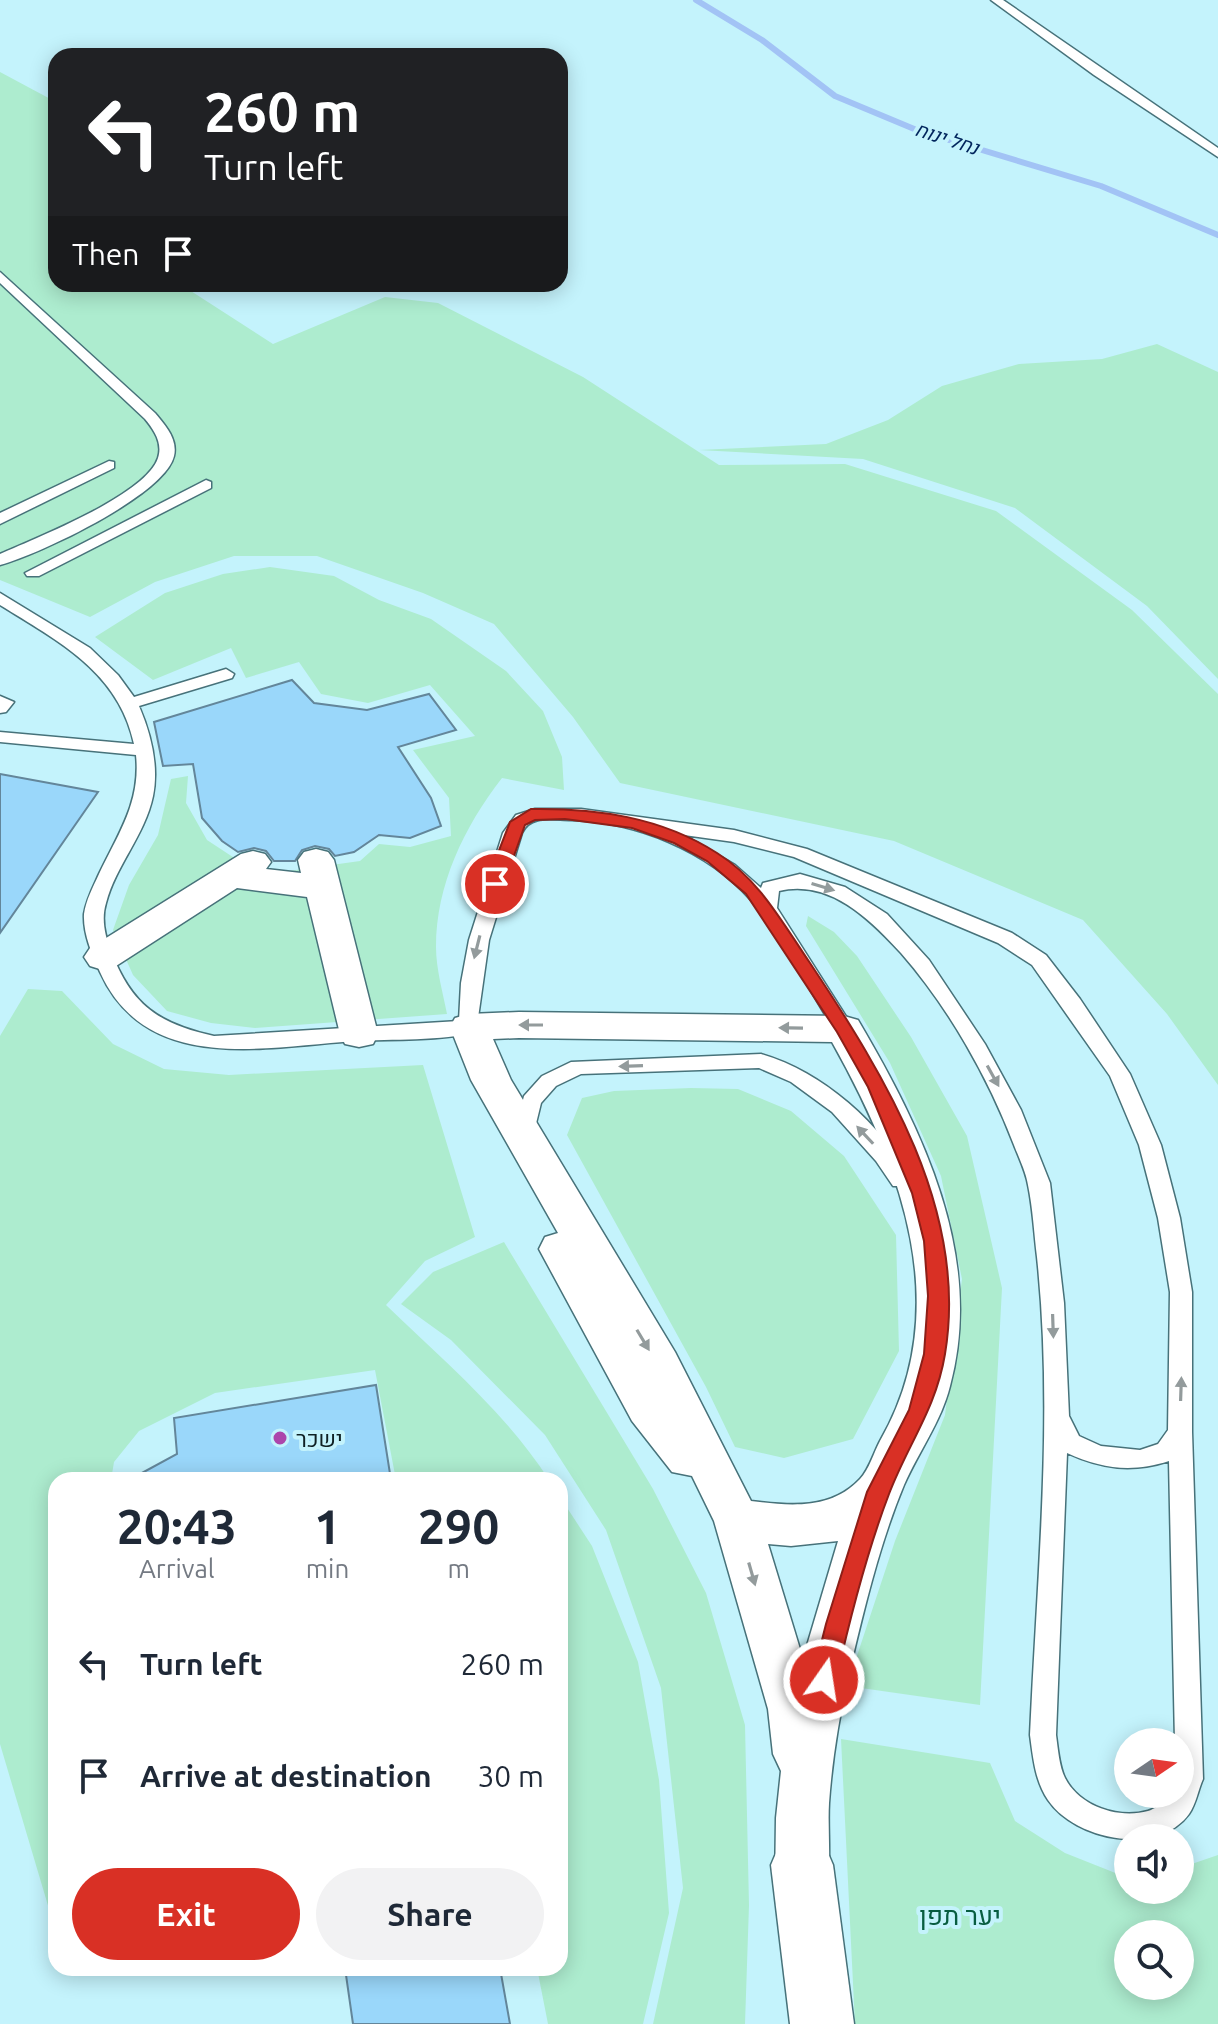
<!DOCTYPE html>
<html lang="en">
<head>
<meta charset="utf-8">
<style>
  :root { --surface:#fff; --page:#f2f2f3; --text:#1f2937; --muted:#747a83; --accent:#d93025 }
  body { margin:0; font-family:Ubuntu,Heebo,sans-serif; background:var(--page); color:var(--text); height:100vh; display:flex; flex-direction:column; font-size:30px; white-space:nowrap }
  * { box-sizing:border-box; margin:0 }
  p { font-size:26px; color:var(--muted) }
  .icon { flex:none; width:44px; height:44px; fill:none; stroke:currentColor; stroke-width:2; stroke-linecap:round; stroke-linejoin:round }
  .map { position:relative; flex:1; overflow:hidden }
  .sheet { position:absolute; left:48px; top:1472px; width:520px; height:504px; display:flex; flex-direction:column; background:var(--surface); border-radius:24px; box-shadow:0 4px 20px #0003 }
  .sheet>* { flex:none }
  .top-card { position:absolute; left:48px; top:48px; width:520px; height:244px; border-radius:24px; box-shadow:0 4px 20px #0003; background:#202124; color:#fff; overflow:hidden }
  .needle { width:52px; rotate:77deg }
  .tools { position:absolute; left:1114px; top:1728px; display:grid; gap:16px }
  .tools a { display:grid; place-items:center; width:80px; height:80px; border-radius:50%; background:var(--surface); box-shadow:0 4px 20px #0003; font-size:40px }
  .pin { position:absolute; display:grid; place-items:center; width:68px; height:68px; color:#fff; margin:-34px; border:4px solid #fff; border-radius:50%; box-shadow:0 2px 8px #0007 }
  .me { position:absolute; width:88px; margin:-44px; rotate:13deg; stroke-linejoin:round; filter:drop-shadow(0 0 6px #0008) }
  .turn { display:flex; align-items:center; gap:28px; height:168px; padding:0 24px; font-size:36px }
  .turn .icon { width:104px; height:104px; stroke-width:2.5 }
  .turn b { display:block; font-size:56px; line-height:68px }
  .then { display:flex; align-items:center; height:76px; padding:0 24px; background:#0003; gap:16px; font-size:30px }
  .eta { display:flex; justify-content:space-evenly; align-items:center; height:136px; text-align:center }
  .eta b { font-size:48px; font-weight:600; line-height:56px }
  .primary-button { display:flex; gap:16px; margin-top:auto; padding:16px 24px }
  .primary-button a { flex:1; height:92px; border-radius:48px; background:var(--accent); color:#fff; font-size:32px; font-weight:600; line-height:92px; text-align:center }
  .primary-button a+a { background:var(--page); color:var(--text) }
  ul { padding:0; list-style:none }
  li { display:flex; align-items:center; gap:24px; height:112px; padding:0 24px }
  li div { flex:1 }
  li b { display:block; font-size:30px }
  li em { font-style:normal }
  .map>svg:first-child { display:block }
  .green { fill:#adeccf; fill-rule:evenodd }
  .lines { fill:none; stroke-linecap:round; stroke-linejoin:round }
  .stream { stroke:#a2c3f5; stroke-width:6 }
  .building { fill:#9ad7fa; stroke:#63869a; stroke-width:2 }
  .lane-casing { stroke:#47727a; stroke-width:3 }
  .street-casing { stroke:#47727a; stroke-width:3 }
  .primary-casing { stroke:#47727a; stroke-width:3 }
  .lane { fill:#fff; fill-rule:evenodd }
  .street { fill:#fff; fill-rule:evenodd }
  .primary { fill:#fff; fill-rule:evenodd }
  .oneway { fill:#939b9c }
  .route { fill:#d93025; stroke:#8d1f18; stroke-width:2 }
  .poi-dot { fill:#ac46ab; stroke:#c4f3fc; stroke-width:3 }
  .labels { text-anchor:middle; dominant-baseline:central; stroke-width:8; stroke-linejoin:round; paint-order:stroke }
  .far-water-label { font-size:20px; font-style:italic; fill:#00255d; stroke:#c4f3fc }
  .poi-label { font-size:22px; fill:#0f2124; stroke:#c4f3fc; text-anchor:start }
  .near-park-label { font-size:26px; fill:#085d41; stroke:#c4f3fc }
</style>
</head>
<body>
<div class="map">
<svg width="1218" height="2024" viewBox="0 0 1218 2024">
  <rect width="100%" height="100%" fill="#c4f3fc"/>
  <!-- green -->
  <path class="green" d="M0 72 56 102V284H180L273 344 385 297 438 303 583 377 719 465 845 464 996 511 1132 610 1218 694V1085L1167 1014 1083 920 894 841 620 783 573 717 494 624 423 593 317 556H234L155 582 90 617 0 580Z
    M1157 344 1218 372V679L1147 606 1015 508 863 459 699 450 826 444 888 420 942 386 1019 364 1102 359Z
    M270 567 334 576 379 600 431 619 506 671 543 711 562 757 564 790 502 778C464 827 436 885 436 947 436 969 443 993 447 1014L255 1028 211 1023 167 1011 133 975 113 930 129 885 158 835 171 779 188 776 186 803 207 840 260 875 360 861 379 844 410 847 451 836 449 798 413 750 475 736 430 685 368 703 321 694 299 662 246 678 231 648 153 680 95 637 165 593 223 574Z
    M808 916 834 932 857 956 911 1037 967 1136 1002 1288 980 1705 847 1686 895 1541 945 1415 962 1279 941 1176 890 1063 806 926Z
    M28 989 62 991 113 1044 164 1069 229 1075 423 1065 475 1237 425 1261 386 1305C443 1360 506 1413 549 1480H396L375 1370 215 1393 139 1431 114 1462 111 1480H56V1921L52 1919 0 1744V1036Z
    M691 1088 738 1089 791 1111 844 1156 896 1235 899 1351 853 1439 784 1458 735 1447 706 1387 567 1135 582 1098 614 1091Z
    M504 1242 653 1489 706 1593 745 1725 749 1905 745 2024H653L683 1888 661 1688 606 1530 545 1435 451 1340 401 1304 433 1272Z
    M560 1497 592 1546 638 1662 659 1780 669 1913 643 2024H548L537 1968H560Z
    M841 1739 990 1763 1015 1821 1065 1853 1128 1878V1890H1180V1868L1218 1855V2024H855ZM1128 1934H1180V1986H1128Z"/>
  <g class="lines">
    <!-- stream -->
    <path class="stream" d="M696 0 762 40 835 96 919 131 1101 186 1218 235"/>
  </g>
  <!-- building -->
  <path class="building" d="M292 680 314 703 367 710 429 694 456 730 398 747 431 798 441 826 410 838 379 835 354 852 335 856 329 849 315 846 302 850 295 861H274L266 851 254 848 238 852 222 841 202 818 193 764 163 766 154 722Z
    M0 774 98 792 0 933Z
    M376 1385 391 1480H129L177 1454 174 1418Z
    M345 1968H500L510 2024H353Z"/>
  <g class="lines">
    <defs>
      <path id="lane" d="M991 0H1003L1218 148V157L1094 75Z
        M0 272 155 413C165 425 178 439 174 456 165 495 38 555 0 565V554C36 538 146 495 158 458 163 443 154 430 145 419L0 283Z
        M109 461 114 462V468L0 524V513Z
        M206 480 211 482V488L39 576H27L25 573Z
        M0 593 90 648 118 675 134 697 226 669 234 674 232 678 139 706C151 734 159 766 153 796 145 835 116 865 106 903 101 919 105 936 111 951 131 1005 159 1024 214 1036L459 1021 461 983 469 940 503 833 516 815 535 809H581L734 830 807 849 1012 933 1046 955 1080 999 1130 1074 1161 1145 1180 1218 1192 1292V1432L1203 1779C1198 1790 1196 1804 1189 1814 1158 1857 1075 1840 1048 1800 1035 1781 1033 1757 1030 1735 1037 1576 1054 1416 1037 1257 1034 1233 1033 1209 1028 1185 1026 1172 1019 1158 1014 1145 988 1077 949 1008 901 953 869 918 829 879 779 891L777 908 854 1029 844 1036 837 1034C809 990 784 939 751 900 707 850 636 822 571 820 553 820 530 814 522 833L489 940 476 1032C444 1041 390 1039 355 1041 265 1047 146 1075 100 972 92 954 83 934 84 914 86 900 93 887 99 874 118 834 141 802 136 755L0 742V732L134 744C119 672 58 641 0 605ZM684 835 734 842 794 857 998 943 1032 965 1110 1076 1139 1145 1158 1218 1170 1292 1168 1430 1158 1444 1140 1450 1101 1446 1079 1436 1069 1416 1064 1303 1050 1183 1021 1110 985 1044 929 960 887 914 845 887 800 874 763 883 761 888 735 865ZM1067 1453C1102 1469 1132 1473 1169 1461L1175 1742H1180V1794C1166 1794 1162 1807 1148 1811 1119 1819 1080 1807 1065 1778 1059 1766 1058 1749 1056 1735Z
        M0 696 14 702 6 712 0 713Z
        M761 1054C823 1072 881 1124 912 1180L909 1186H893L876 1161 832 1112 791 1082 759 1068 581 1074 556 1086 541 1103 532 1140H518L514 1135 524 1096 542 1076 571 1062Z"/>
      <path id="street" d="M316 849 328 852 334 860 378 1034 373 1044 359 1047 345 1044 340 1034 307 897 237 888 116 966 103 970 90 966 84 957 90 948 241 854 253 851 265 854 271 862 266 869 301 873 298 860 304 852Z
        M519 1012 844 1016 858 1020C922 1129 985 1256 950 1386 941 1422 919 1451 904 1485 879 1545 863 1613 848 1677 839 1718 832 1761 829 1803 827 1837 834 1873 821 1905L802 1912 783 1905 775 1886 776 1818 781 1771 773 1754 768 1709 714 1521 692 1476 672 1472 632 1421 539 1249 545 1237 558 1233 471 1080 450 1027 455 1018 469 1014ZM519 1038 832 1042C901 1165 956 1309 880 1441 874 1452 869 1470 860 1479 831 1510 790 1506 751 1501L675 1352 511 1080 493 1039ZM838 1541 803 1659 768 1544 791 1546Z"/>
      <path id="primary" d="M802 1835 824 1844 833 1865 854 2024H790L771 1865 780 1844Z"/>
    </defs>
    <!-- lane casing -->
    <use href="#lane" class="lane-casing"/>
    <!-- street casing -->
    <use href="#street" class="street-casing"/>
    <!-- primary casing -->
    <use href="#primary" class="primary-casing"/>
    <!-- lane -->
    <use href="#lane" class="lane"/>
    <!-- street -->
    <use href="#street" class="street"/>
    <!-- primary -->
    <use href="#primary" class="primary"/>
  </g>
  <!-- one-way arrows -->
  <defs><path id="oneway-solid" d="M-6-.8H1V-3.2L6.5 0L1 3.2V.8H-6Z" transform="scale(2)"/></defs>
  <g class="oneway">
    <use href="#oneway-solid" transform="translate(823 887) rotate(17)"/>
    <use href="#oneway-solid" transform="translate(477 947) rotate(104)"/>
    <use href="#oneway-solid" transform="translate(531 1025) rotate(-180)"/>
    <use href="#oneway-solid" transform="translate(791 1028) rotate(-179)"/>
    <use href="#oneway-solid" transform="translate(631 1066) rotate(178)"/>
    <use href="#oneway-solid" transform="translate(993 1076) rotate(61)"/>
    <use href="#oneway-solid" transform="translate(865 1135) rotate(-133)"/>
    <use href="#oneway-solid" transform="translate(1053 1326) rotate(88)"/>
    <use href="#oneway-solid" transform="translate(643 1340) rotate(59)"/>
    <use href="#oneway-solid" transform="translate(1181 1389) rotate(-88)"/>
    <use href="#oneway-solid" transform="translate(752 1574) rotate(74)"/>
  </g>
  <!-- route -->
  <path class="route" d="M531 809C596 808 661 817 717 853 759 879 782 922 810 963 885 1076 969 1211 945 1354 936 1409 908 1444 889 1494 866 1554 850 1618 836 1680L833 1688 824 1691 816 1688 812 1680 826 1624 867 1492 909 1410 924 1354 928 1296 924 1241 912 1193 868 1087 837 1032 746 894 707 861 674 843 632 828 565 819 535 820 525 825 504 884 495 889 489 888 486 884 510 822Z"/>
  <!-- markers -->
  <circle class="poi-dot" cx="280" cy="1438" r="8"/>
  <g class="labels">
    <!-- far-water labels -->
    <g class="far-water-label">
      <text transform="translate(947 138) rotate(18)">נחל ינוח</text>
    </g>
    <!-- poi labels -->
    <g class="poi-label">
      <text x="296" y="1438">ישכר</text>
    </g>
    <!-- near-park labels -->
    <g class="near-park-label">
      <text x="960" y="1915">יער תפן</text>
    </g>
  </g>
</svg>
<div class="tools">
<a><svg class="needle" viewBox="-14 -14 28 28"><path d="M0-13l5 13h-10z" fill="#e53935"/><path d="M0 13l5-13h-10z" fill="#747a83"/></svg></a>
<a><svg class="icon" aria-label="sound" viewBox="0 0 24 24"><path d="M4 9h4l5-4v14l-5-4H4zM17 9q2 3 0 6"/></svg></a>
<a><svg class="icon" aria-label="search" viewBox="0 0 24 24"><circle cx="10" cy="10" r="6"/><path d="M15 15l6 6"/></svg></a>
</div>
<div class="pin" style="left:495px;top:884px;background:#d93025"><svg class="icon" aria-label="arrive" viewBox="0 0 24 24"><path d="M6 21V4h12l-3 4 3 4H6"/></svg></div>
<svg class="me" style="left:824px;top:1680px" viewBox="-20 -20 40 40"><circle r="17" fill="#d93025" stroke="#fff" stroke-width="3"/><path d="M0-11L8 9 0 5-8 9z" fill="#fff"/></svg>
<div class="top-card">
<div class="turn"><svg class="icon" aria-label="left" viewBox="0 0 24 24"><path d="M17 20v-9H6M10 6l-5 5 5 5"/></svg><div><b>260 m</b>Turn left</div></div>
<div class="then">Then<svg class="icon" aria-label="arrive" viewBox="0 0 24 24"><path d="M6 21V4h12l-3 4 3 4H6"/></svg></div>
</div>
<section class="sheet">
<div class="eta">
<div><b>20:43</b><p>Arrival</p></div>
<div><b>1</b><p>min</p></div>
<div><b>290</b><p>m</p></div>
</div>
<ul>
<li><svg class="icon" aria-label="left" viewBox="0 0 24 24"><path d="M17 20v-9H6M10 6l-5 5 5 5"/></svg><div><b>Turn left</b></div><em>260 m</em></li>
<li><svg class="icon" aria-label="arrive" viewBox="0 0 24 24"><path d="M6 21V4h12l-3 4 3 4H6"/></svg><div><b>Arrive at destination</b></div><em>30 m</em></li>
</ul>
<div class="primary-button"><a>Exit</a><a>Share</a></div>
</section>
</div>
</body>
</html>
